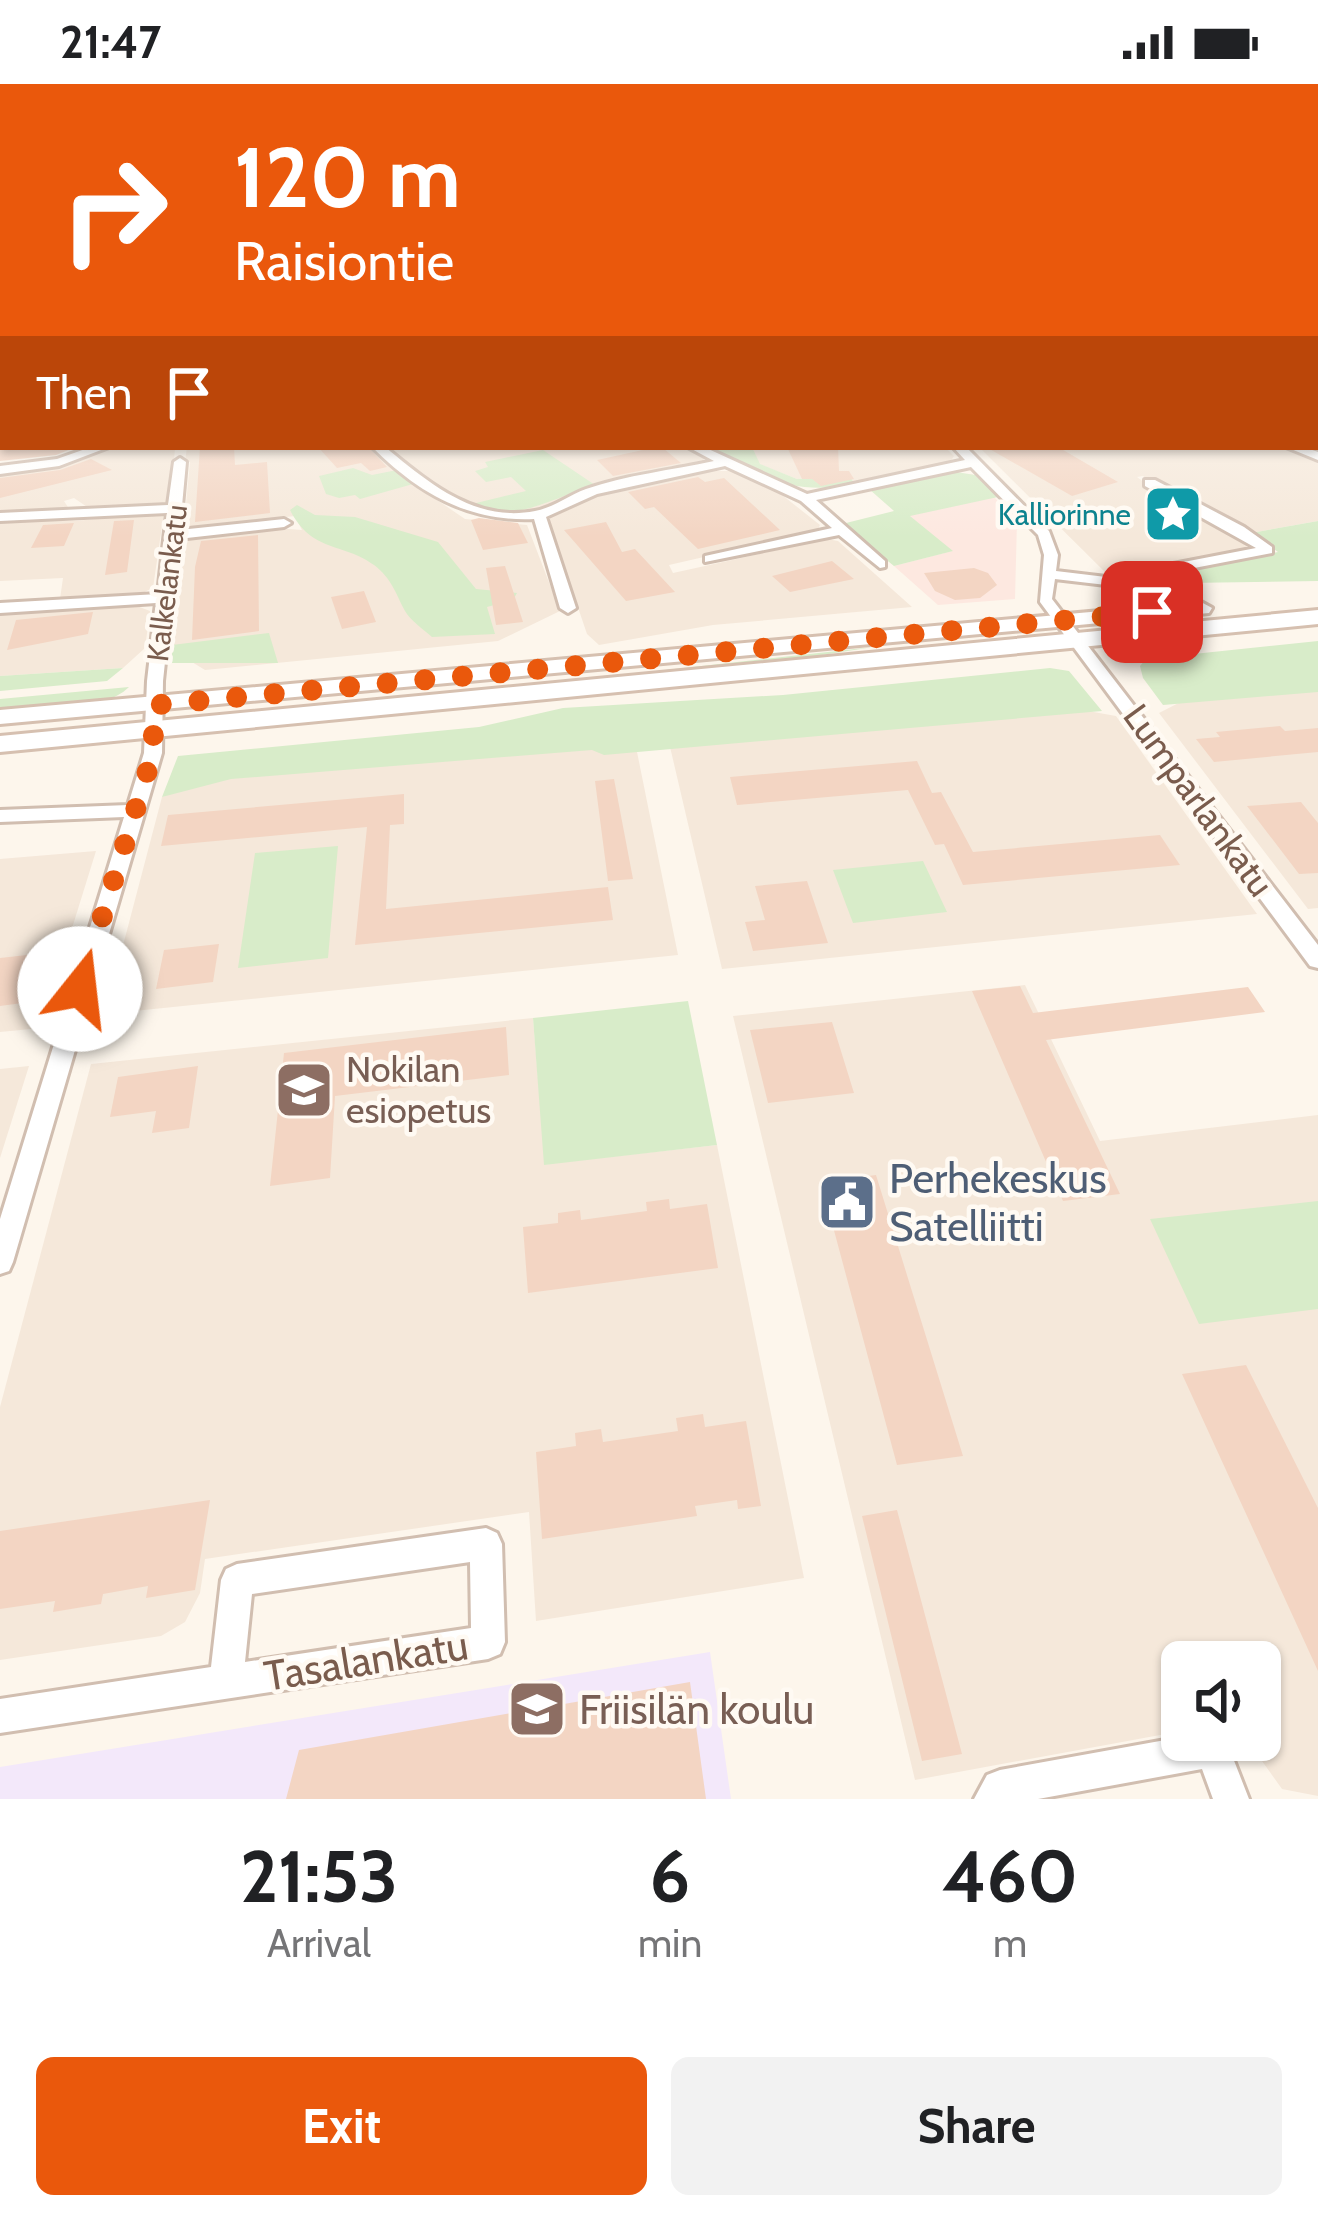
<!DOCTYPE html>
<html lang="en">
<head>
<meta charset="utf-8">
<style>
  :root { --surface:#fff; --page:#f2f2f2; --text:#202124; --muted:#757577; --accent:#ea580c }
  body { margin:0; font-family:Cabin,sans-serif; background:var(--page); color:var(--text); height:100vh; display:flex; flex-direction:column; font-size:45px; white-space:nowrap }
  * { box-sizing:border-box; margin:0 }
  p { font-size:39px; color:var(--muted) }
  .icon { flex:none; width:66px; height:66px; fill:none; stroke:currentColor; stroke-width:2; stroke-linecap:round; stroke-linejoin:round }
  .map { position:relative; height:1715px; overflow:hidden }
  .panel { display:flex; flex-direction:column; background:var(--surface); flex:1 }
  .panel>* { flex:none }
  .guide { position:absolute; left:0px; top:0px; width:1320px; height:366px; box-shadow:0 3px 9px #0004; background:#ea580c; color:#fff; overflow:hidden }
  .controls { position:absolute; left:1161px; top:1557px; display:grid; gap:24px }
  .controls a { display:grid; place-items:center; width:120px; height:120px; border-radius:18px; background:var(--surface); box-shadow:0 3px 9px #0004; font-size:60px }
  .pin { position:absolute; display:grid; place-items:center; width:102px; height:102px; color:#fff; margin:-51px; border-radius:24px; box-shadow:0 6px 18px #0006 }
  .me { position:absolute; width:132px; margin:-66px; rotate:16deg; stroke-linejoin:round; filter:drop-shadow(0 0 9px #0008) }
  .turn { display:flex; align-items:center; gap:42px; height:252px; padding:0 36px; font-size:54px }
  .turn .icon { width:156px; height:156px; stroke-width:2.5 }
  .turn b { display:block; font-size:84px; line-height:102px }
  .then { display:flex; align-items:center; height:114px; padding:0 36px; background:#0003; gap:24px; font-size:45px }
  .eta { display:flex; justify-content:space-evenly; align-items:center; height:204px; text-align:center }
  .eta b { font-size:72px; font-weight:700; line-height:84px }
  .action { display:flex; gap:24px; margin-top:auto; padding:24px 36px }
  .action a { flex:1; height:138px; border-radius:18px; background:var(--accent); color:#fff; font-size:48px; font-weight:700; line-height:138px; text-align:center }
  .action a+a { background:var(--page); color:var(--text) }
  .status { display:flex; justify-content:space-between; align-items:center; height:84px; padding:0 60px; background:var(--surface); direction:ltr }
  .status svg { height:33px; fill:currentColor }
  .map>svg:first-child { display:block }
  .residential { fill:#f5e8da }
  .commercial { fill:#fde8e0 }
  .education { fill:#f3e8fa }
  .green { fill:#d8ecc9 }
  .building { fill:#f3d5c3 }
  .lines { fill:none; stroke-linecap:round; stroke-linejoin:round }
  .minor-casing { stroke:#d1beb0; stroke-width:6 }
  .secondary-casing { stroke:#d6c0b0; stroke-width:6 }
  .minor { fill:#fff; fill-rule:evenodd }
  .secondary { fill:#fff; fill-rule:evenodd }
  .route { stroke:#ea580c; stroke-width:21; stroke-dasharray:0 37.8 }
  .labels { text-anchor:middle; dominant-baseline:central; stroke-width:9; stroke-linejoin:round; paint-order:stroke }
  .far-culture-label { font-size:30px; fill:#0d838f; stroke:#fffaf3; text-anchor:end }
  .far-street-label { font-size:30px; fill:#7a5c4d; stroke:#fffaf3 }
  .street-label { font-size:36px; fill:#7a5c4d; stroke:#fffaf3 }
  .education-label { font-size:36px; fill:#785e54; stroke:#fffaf3; text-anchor:start }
  .near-service-label { font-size:42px; fill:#4e5e75; stroke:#fffaf3; text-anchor:start }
  .near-street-label { font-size:42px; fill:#7a5c4d; stroke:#fffaf3 }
  .near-education-label { font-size:42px; fill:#785e54; stroke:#fffaf3; text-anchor:start }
</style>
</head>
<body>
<div class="status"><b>21:47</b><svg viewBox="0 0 49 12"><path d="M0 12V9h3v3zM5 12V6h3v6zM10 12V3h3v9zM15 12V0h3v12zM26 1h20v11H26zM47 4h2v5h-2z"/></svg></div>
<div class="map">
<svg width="1318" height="1715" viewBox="0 0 1318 1715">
  <rect width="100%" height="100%" fill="#fdf6ec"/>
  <!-- residential -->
  <path class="residential" d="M116 363H175L171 421 96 429 74 414 64 417 73 431H0V392L50 386Z
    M187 363H372L399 390 465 435 527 441 560 527 498 557 205 586 169 564 182 459 194 453 275 444 302 446 295 432 195 443 184 440 190 378H185Z
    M386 363H686L704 375 702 380 586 405 540 424 507 430 475 428 406 382Z
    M752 363H945L954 372 950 378 854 399 850 392 797 395 759 380Z
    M979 363H1278L1318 379V437L1251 449 1182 419 1143 392 1137 393 1175 421 1228 442 1266 464 1111 494Z
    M714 387H730L777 407 820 441 817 447 669 481 673 489 827 455 838 457 912 523 713 541 599 561 587 550 548 435 596 412Z
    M164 428 153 504 140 510 60 515 63 494 0 497V437H76Z
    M137 522 150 527 145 564 123 584 0 592V529Z
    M1318 596V824L1308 825 1159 629 1204 606Z
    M1043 619 1116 632 1257 830 722 885 667 650Z
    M634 653 678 871 105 930 162 713 238 685Z
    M96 767 41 944 0 948V775Z
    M1025 901 1100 1057 1318 1031V1712L1282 1705 1262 1677 1253 1656H1260V1578H1182V1647L915 1696 733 932Z
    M533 934 545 1080 717 1061 804 1494 536 1537 529 1428 205 1475 200 1509 185 1538 161 1552 0 1576V1323L91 980Z
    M29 982 0 1074V985Z"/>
  <!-- commercial -->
  <path class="commercial" d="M972 390 1017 437 1015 515 938 521 894 482 952 467 877 407Z"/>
  <!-- education -->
  <path class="education" d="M710 1568 731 1715H0V1683Z"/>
  <!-- green -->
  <path class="green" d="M705 363H752L760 380 797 395 850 392 854 399C799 414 753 391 705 363Z
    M543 366 595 401C554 413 511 442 468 421L526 407 511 393 486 398 475 387 488 383 485 378Z
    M353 384 372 391 397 386 413 400 360 415 355 411 339 414 326 410 319 392Z
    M950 387 975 391 998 413 910 432 953 467 894 482 842 440 894 427 869 405Z
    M297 421 315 431 355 433 438 458 476 505 517 509 513 516 487 523 495 550 432 553C423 545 411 537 405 527 395 508 392 495 374 481 342 458 312 469 290 426Z
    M1318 437V497L1118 500 1278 468 1251 449Z
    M269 549 278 579H172V561Z
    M1318 557V608L1163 621 1143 594 1140 582 1146 575Z
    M873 563 759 581 367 619Z
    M123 584 107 597 0 607V592Z
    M1050 584 1069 587 1102 627 604 671 592 666 231 695 162 713 178 672 479 643 563 624 783 611Z
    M129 603C102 630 37 623 0 626V615Z
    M338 762 328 874 238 884 255 769Z
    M923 777 947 828 853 839 833 786Z
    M688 917 717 1061 544 1081 533 934Z
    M1318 1117V1225L1199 1240 1150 1135Z"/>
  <!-- building -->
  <path class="building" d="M67 363 71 365 56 371 0 377V364Z
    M200 363H234L235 381 267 378 270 429 195 438Z
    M318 363H368L387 383 370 387 361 379 337 384Z
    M787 363H838L839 387H849L854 395 821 402 812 395H802Z
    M986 363H1058L1118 398 1072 412Z
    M652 364H663L681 379 613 392 597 376Z
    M91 375 112 386 0 414V394L60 386Z
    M698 393 705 398 724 394 780 446 698 465 654 423 645 425 628 408Z
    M479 434 518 439 528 459 483 466 471 436Z
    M134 436 127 488 105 491 114 437Z
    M606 438 622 468 635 465 675 508 626 517 564 446Z
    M74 439 64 462 31 464 43 441Z
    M258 451 259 547 192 556 195 483 201 457Z
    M832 477 854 495 790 508 772 492Z
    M505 482 523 538 496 541 486 484Z
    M974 484 988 489 997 501 980 514 955 516 935 507 924 489Z
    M364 507 376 538 342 545 331 513Z
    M93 528 88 550 7 566 16 536Z
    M1280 642 1285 647 1318 644V668L1214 678 1196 655 1220 653 1216 648Z
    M917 677 932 709 941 708 973 768 1160 751 1180 781 963 801 944 760 935 761 908 706 737 721 730 693Z
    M614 695 633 795 608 797 595 697Z
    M404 710V740L390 741 386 825 608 803 613 836 355 861 367 743 161 762 168 731Z
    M1301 718 1318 739V789L1299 790 1247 722Z
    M807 797 828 859 753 867 745 838 765 836 755 802Z
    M219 860 213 898 156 905 164 866Z
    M45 869 30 918 0 922V874Z
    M1020 902 1033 929 1248 903 1265 928 1046 956 1120 1110 1063 1117 972 907Z
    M832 938 854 1009 768 1019 750 946Z
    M506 943 509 991 335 1012 330 1094 270 1102 284 969Z
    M198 982 189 1044 152 1049 156 1027 110 1033 118 993Z
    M876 1091 963 1372 897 1381 821 1098Z
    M669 1115 670 1125 707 1120 718 1184 528 1209 523 1143 558 1139V1129L580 1126 581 1136 647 1127 646 1118Z
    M1246 1281 1318 1424V1587L1182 1290Z
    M703 1330 705 1343 746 1337 761 1422 738 1425 737 1416 695 1422 697 1432 542 1455 536 1368 576 1362 575 1349 601 1345 603 1358 678 1347 676 1334Z
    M210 1416 195 1506 146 1514 148 1502 103 1510 101 1520 53 1528 55 1517 0 1525V1447Z
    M897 1426 962 1670 922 1677 862 1432Z
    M690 1598 706 1715H286L299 1666Z"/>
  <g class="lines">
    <defs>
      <path id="minor" d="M1317 213H1318V220H1317Z
        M91 363H109L59 382 0 390V382L57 375Z
        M372 363H385C428 398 475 439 535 427 553 424 569 411 586 405 626 391 673 386 714 377L688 363H704L807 410 965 376 953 363H966L1049 447 1058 471 1056 487 1106 493 1256 464 1145 402V396H1155L1244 443 1272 463V469L1106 501 1055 495 1052 515 1318 861V884L1310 882 1040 518 1044 471 1038 451 971 383 816 416 885 477V483L880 484 839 451 705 478V472L832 444 801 417 725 382 597 410 546 433 576 524 568 529 560 524 534 435C468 438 418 409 372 363Z
        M1286 363H1304L1318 368V376Z
        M180 374 186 378 182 422 185 425 181 428 179 446 284 435 291 439 284 443 178 455 163 597 162 669 13 1178 9 1187 0 1190V1135L124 733 0 738V726L128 721 144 669 147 597 156 519 0 529V519L158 510 167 429 0 437V429L168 421 174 378Z
        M486 1444 497 1449 502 1460 505 1558 500 1570 488 1575 0 1649V1615L211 1583 221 1496 226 1485 237 1480ZM470 1478 471 1544 245 1578 252 1510Z
        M1182 1653V1656H1226L1249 1715H1213L1202 1685 1038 1715H974L987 1691 1000 1686Z"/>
      <path id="secondary" d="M1201 518 1212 524 1209 529 0 640V626Z
        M1318 526V540L0 668V652Z"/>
    </defs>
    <!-- minor casing -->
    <use href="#minor" class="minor-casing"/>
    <!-- secondary casing -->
    <use href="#secondary" class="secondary-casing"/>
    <!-- minor -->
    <use href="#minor" class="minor"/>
    <!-- secondary -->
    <use href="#secondary" class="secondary"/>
  </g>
  <!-- sky -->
  <linearGradient id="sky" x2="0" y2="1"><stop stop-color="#97c7e8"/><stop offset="0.47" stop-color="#fefbf6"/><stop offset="1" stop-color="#fefbf6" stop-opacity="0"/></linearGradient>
  <rect width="1318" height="453" fill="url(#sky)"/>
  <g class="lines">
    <!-- route -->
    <path class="route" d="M80 905 153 669 154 621 1152 528"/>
  </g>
  <!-- icons -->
  <defs>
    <symbol id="sight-square" viewBox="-11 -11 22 22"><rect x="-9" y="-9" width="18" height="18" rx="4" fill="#0f9aa8" stroke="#fffaf3"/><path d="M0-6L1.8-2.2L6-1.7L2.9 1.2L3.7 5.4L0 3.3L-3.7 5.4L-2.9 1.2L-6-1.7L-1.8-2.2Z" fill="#fff"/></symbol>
    <symbol id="school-square" viewBox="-11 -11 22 22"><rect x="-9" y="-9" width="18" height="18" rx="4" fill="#8d6e63" stroke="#fffaf3"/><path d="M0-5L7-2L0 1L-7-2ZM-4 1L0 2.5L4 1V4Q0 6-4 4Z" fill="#fff"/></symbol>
    <symbol id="civic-square" viewBox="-11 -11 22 22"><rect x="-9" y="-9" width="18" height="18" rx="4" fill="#5c6f8a" stroke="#fffaf3"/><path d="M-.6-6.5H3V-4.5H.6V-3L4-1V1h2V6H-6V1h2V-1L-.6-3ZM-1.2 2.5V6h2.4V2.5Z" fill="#fff"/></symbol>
  </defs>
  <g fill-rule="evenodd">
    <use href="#sight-square" x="1140" y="397" width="66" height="66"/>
    <use href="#school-square" x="271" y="973" width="66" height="66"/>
    <use href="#civic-square" x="814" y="1085" width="66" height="66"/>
    <use href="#school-square" x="504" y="1592" width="66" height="66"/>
  </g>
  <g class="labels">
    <!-- far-culture labels -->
    <g class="far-culture-label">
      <text x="1131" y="430">Kalliorinne</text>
    </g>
    <!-- far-street labels -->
    <g class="far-street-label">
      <text transform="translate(167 499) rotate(-83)">Kalkelankatu</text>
    </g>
    <!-- street labels -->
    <g class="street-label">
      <text transform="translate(1199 716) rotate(54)">Lumparlankatu</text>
    </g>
    <!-- education labels -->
    <g class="education-label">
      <text x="346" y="985">Nokilan<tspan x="346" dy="41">esiopetus</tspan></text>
    </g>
    <!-- near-service labels -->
    <g class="near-service-label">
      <text x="889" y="1094">Perhekeskus<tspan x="889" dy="48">Satelliitti</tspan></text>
    </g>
    <!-- near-street labels -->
    <g class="near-street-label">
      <text transform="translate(366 1576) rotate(-9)">Tasalankatu</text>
    </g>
    <!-- near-education labels -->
    <g class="near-education-label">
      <text x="579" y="1625">Friisilän koulu</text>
    </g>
  </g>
</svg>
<div class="controls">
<a><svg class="icon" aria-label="sound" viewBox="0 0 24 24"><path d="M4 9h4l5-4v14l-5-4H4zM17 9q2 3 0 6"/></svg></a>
</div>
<div class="pin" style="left:1152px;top:528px;background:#d93025"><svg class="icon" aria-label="arrive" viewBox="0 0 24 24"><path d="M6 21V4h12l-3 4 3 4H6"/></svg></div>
<svg class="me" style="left:80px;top:905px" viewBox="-20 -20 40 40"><circle r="19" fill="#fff"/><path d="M0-13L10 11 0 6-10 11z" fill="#ea580c"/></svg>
<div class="guide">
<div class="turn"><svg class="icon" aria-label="right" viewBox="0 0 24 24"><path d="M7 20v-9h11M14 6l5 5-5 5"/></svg><div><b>120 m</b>Raisiontie</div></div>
<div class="then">Then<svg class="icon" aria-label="arrive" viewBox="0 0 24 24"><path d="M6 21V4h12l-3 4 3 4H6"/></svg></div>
</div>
</div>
<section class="panel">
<div class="eta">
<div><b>21:53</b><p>Arrival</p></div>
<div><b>6</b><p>min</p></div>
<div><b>460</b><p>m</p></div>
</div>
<div class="action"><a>Exit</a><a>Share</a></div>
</section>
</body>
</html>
